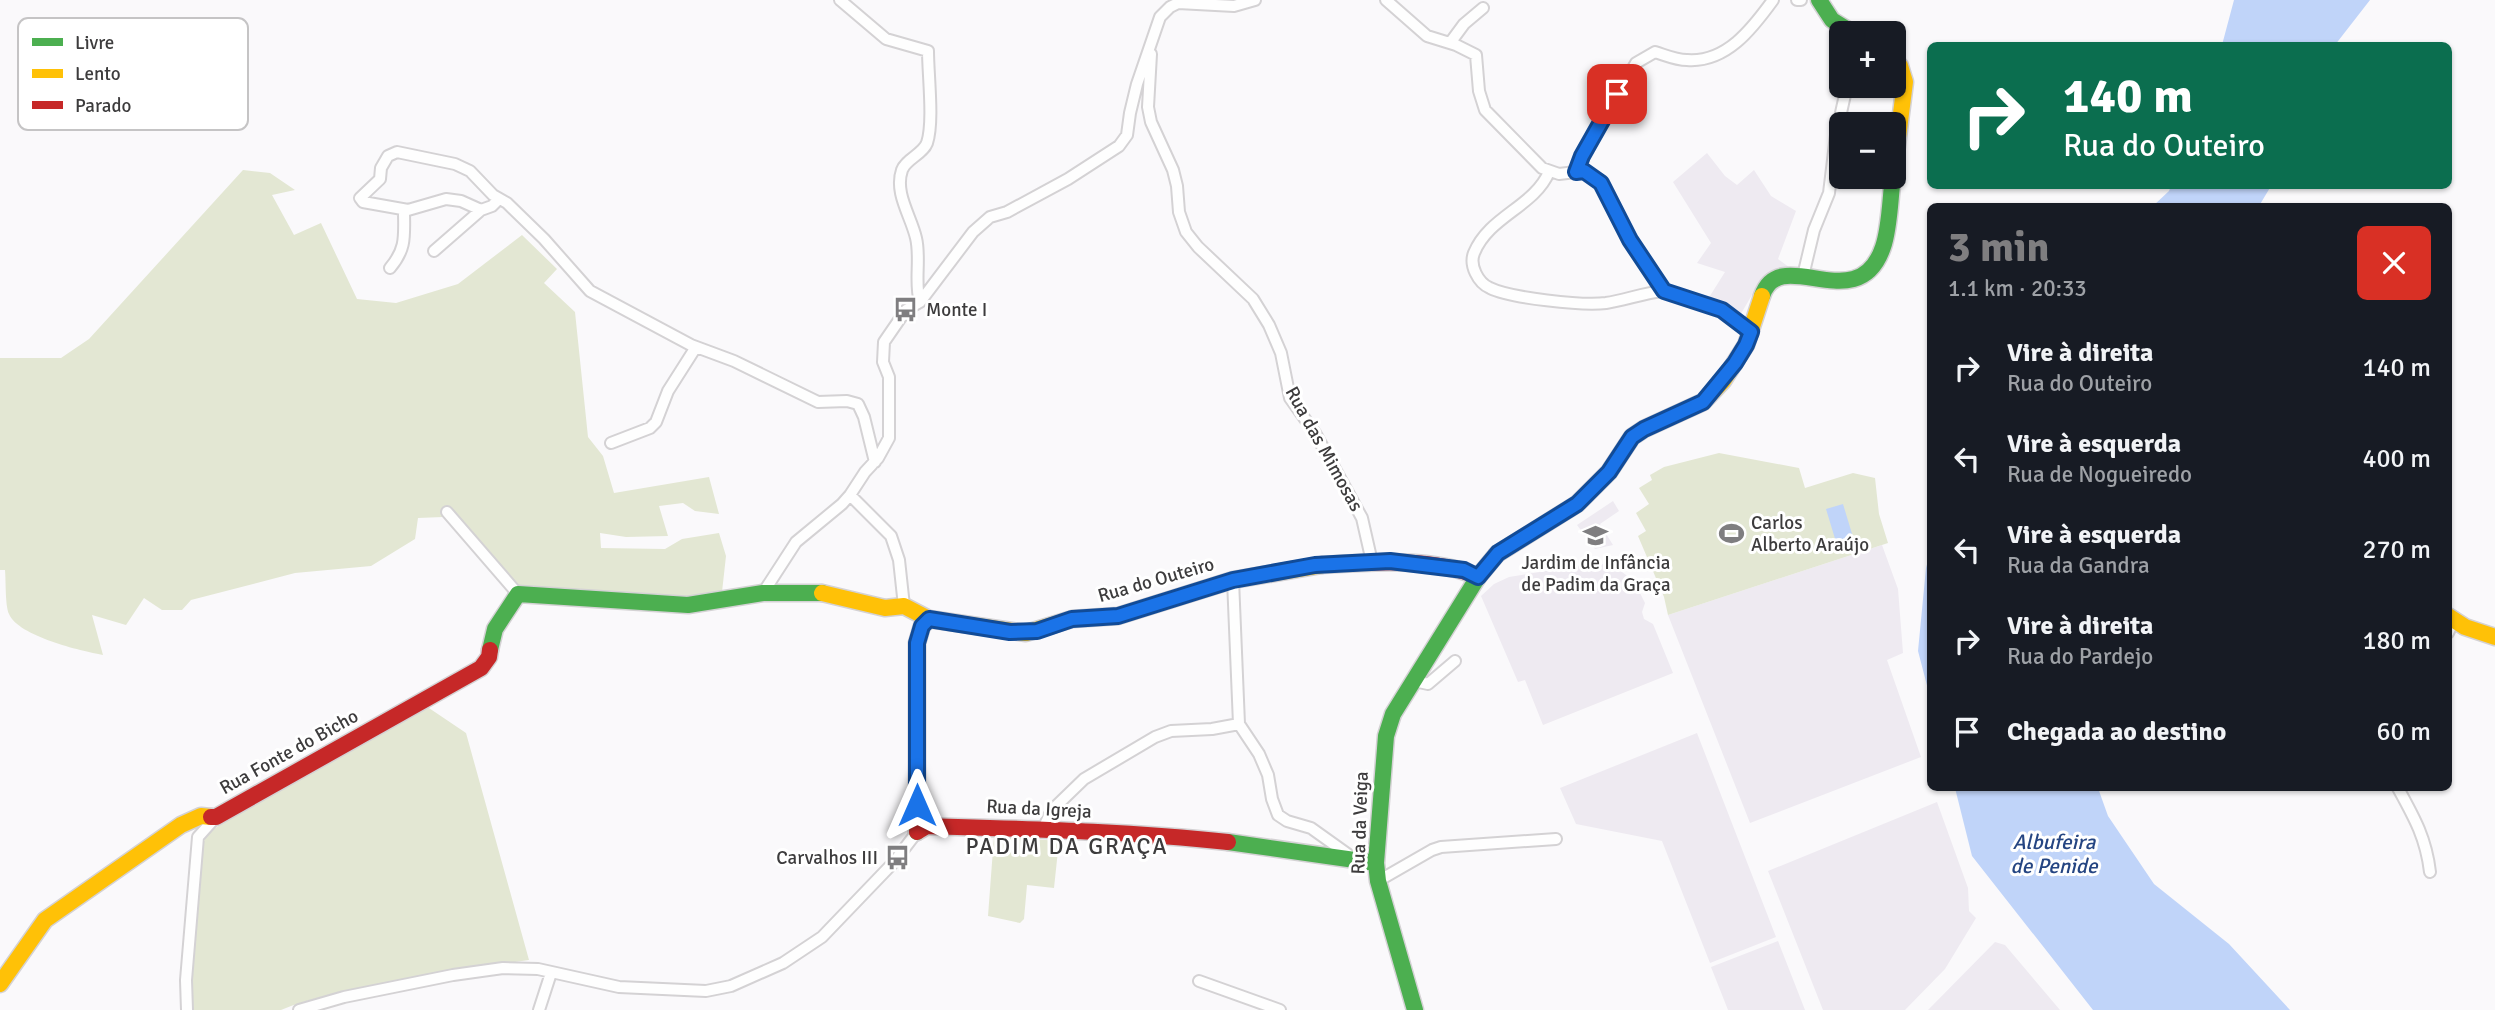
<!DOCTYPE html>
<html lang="pt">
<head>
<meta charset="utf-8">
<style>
  :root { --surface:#171b24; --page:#242831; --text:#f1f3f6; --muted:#9ea1a6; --accent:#7f7e80 }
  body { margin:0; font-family:Signika,sans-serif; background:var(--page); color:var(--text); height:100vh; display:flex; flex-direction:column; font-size:26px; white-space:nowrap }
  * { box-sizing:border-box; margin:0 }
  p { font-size:23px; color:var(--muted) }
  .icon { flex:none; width:38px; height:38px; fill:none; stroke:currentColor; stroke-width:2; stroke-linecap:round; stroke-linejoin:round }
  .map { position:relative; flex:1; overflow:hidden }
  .details { position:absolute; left:1927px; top:203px; width:525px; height:588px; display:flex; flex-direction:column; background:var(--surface); border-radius:10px; box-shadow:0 2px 5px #0004 }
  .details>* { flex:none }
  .guide { position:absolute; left:1927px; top:42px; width:525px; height:147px; border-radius:10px; box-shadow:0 2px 5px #0004; background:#0b6e4f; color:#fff; overflow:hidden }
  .controls { position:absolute; left:1829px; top:21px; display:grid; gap:14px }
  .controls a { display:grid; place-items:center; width:77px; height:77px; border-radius:10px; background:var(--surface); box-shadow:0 2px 5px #0004; font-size:35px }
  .pin { position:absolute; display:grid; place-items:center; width:60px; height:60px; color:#fff; margin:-30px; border-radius:14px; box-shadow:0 4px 10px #0006 }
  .me { position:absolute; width:77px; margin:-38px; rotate:0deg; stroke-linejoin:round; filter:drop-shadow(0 0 5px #0008) }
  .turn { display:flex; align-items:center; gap:24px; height:147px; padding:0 21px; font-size:32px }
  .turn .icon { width:91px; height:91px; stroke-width:2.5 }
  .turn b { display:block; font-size:49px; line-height:60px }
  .round { display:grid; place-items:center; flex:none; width:74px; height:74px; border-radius:10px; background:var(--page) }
  .overview { display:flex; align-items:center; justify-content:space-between; height:119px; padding:0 21px }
  h1 { font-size:42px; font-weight:700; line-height:52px; color:var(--accent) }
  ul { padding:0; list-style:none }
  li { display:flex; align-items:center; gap:21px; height:91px; padding:0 21px }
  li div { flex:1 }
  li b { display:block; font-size:26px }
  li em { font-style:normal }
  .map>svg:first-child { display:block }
  .built { fill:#eeeaf1 }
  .green { fill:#e3e7d3 }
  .water { fill:#c0d4f9 }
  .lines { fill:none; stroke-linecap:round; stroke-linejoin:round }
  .street-casing { stroke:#d4d2d4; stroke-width:14 }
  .fast-casing { stroke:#d4d2d4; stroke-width:19 }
  .slow-casing { stroke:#d4d2d4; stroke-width:19 }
  .jam-casing { stroke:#d4d2d4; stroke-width:19 }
  .street { stroke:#fefefe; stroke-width:10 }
  .fast { stroke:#4caf50; stroke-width:16 }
  .slow { stroke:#ffc107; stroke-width:16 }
  .jam { stroke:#c62828; stroke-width:16 }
  .route-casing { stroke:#114b97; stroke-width:18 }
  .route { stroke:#1a73e8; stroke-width:12 }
  .labels { text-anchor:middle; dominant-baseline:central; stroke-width:6; stroke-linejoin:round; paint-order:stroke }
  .poi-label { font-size:19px; fill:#3d3c3d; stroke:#fff; text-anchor:start }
  .street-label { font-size:19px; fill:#3d3c3d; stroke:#fff }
  .water-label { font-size:21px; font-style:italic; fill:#254582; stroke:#fff }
  .quarter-label { font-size:23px; letter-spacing:2px; fill:#3d3c3d; stroke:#fff }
  .key { fill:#fff; stroke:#c5c4c5; stroke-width:2 }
  .key-label { font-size:19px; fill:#3d3c3d }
</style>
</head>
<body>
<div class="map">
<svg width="2495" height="1010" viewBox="0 0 2495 1010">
  <rect width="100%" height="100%" fill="#faf9fb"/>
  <!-- built -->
  <path class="built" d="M1707 153 1725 176 1737 185 1754 170 1771 196 1796 211 1778 259 1793 270 1752 295 1739 317 1708 299 1725 272 1697 263 1711 243 1673 182Z
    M1613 501 1619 511 1600 524 1613 545 1595 549 1577 525Z
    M1882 545 1898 589 1903 653 1887 660 1921 757 1750 823 1668 615Z
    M1595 563 1614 566 1634 581 1645 603 1642 612 1644 619 1653 624 1673 673 1543 725 1525 680 1518 682 1481 596 1494 584 1509 577Z
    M1697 733 1776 937 1710 963 1662 841 1576 824 1560 788Z
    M1937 802 1968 888 1969 911 1976 918 1945 969 1905 1010H1823L1768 871Z
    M1778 941 1805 1010H1728L1711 967Z
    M1995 942 2005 945 2060 1010H1928Z"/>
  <!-- green -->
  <path class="green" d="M243 170 270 173 295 190 272 195 294 235 321 223 357 299 396 303 458 284 522 235 557 269 544 283 575 312 588 437 603 456 614 493 709 477 719 514 695 511 683 503 659 506 668 536 626 537 600 533 601 548 665 549 682 539 719 533 726 556 722 592 692 598 521 591 494 575 443 517 418 518 415 539 371 566 295 573 191 600 182 610H162L144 598 126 625 92 615 103 655C81 651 18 636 9 614 5 605 6 581 5 570H0V358H61L89 339Z
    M1719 453 1799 468 1805 488 1853 473 1875 478 1879 514 1888 543 1668 615 1664 597 1638 536 1646 531 1636 513 1649 504 1639 488 1652 480 1650 475 1664 467Z
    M423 704 466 733 529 960C478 967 427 977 376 987 344 993 311 997 281 1010H187L198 837 216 817 212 830Z
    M994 836 1059 841 1054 888 1027 885 1024 919 1020 923 988 916Z"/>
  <!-- water -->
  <path class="water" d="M2234 0H2370L2335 45H2222Z
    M2171 186H2271L2259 206H2153L2169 191Z
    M1843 504 1853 537 1836 542 1826 509Z
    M1930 553V697L1918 651 1926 568Z
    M1955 788H2098L2108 816 2154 884 2229 944 2290 1010H2093L1972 856Z"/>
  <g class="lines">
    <defs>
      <path id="street" d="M840 0 886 39 928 51C928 75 934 122 927 143 923 154 906 159 902 170 894 193 911 216 916 238 921 258 914 284 920 302
        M1386 0 1427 36 1456 45 1476 55 1479 91 1485 110 1542 168 1559 174 1584 171 1601 183 1630 240 1663 291 1722 311 1751 332
        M1797 0H1801
        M1836 25 1841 50
        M1450 43 1464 24 1483 8
        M1151 54 1148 107 1151 122 1173 170 1177 186 1179 212 1186 232 1198 247 1253 299 1269 325 1281 353 1290 398 1315 433 1362 518 1372 562
        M1549 172C1534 207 1489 216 1474 253 1469 265 1478 283 1490 288 1510 298 1583 306 1606 303 1625 300 1644 293 1663 291
        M1576 172 1582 156 1636 63 1655 52C1665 55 1676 60 1687 60 1726 63 1752 29 1773 0
        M481 210 461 201 446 199 408 210 363 202 360 198 380 179 381 168 388 156 397 152 455 164 470 171 493 195 507 203 544 239 590 291 691 345 734 361 818 402 847 401 858 404 864 417 875 462
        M434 251 481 210 492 206 499 199
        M390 268C407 248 404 235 404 210
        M1803 276 1814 230 1829 193 1836 135 1847 86
        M611 443 650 428 656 422 668 391 696 347
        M850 495 891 536 899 560 904 606
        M447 512 518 594
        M1233 580 1239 724
        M763 593 796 542 842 504 850 495 865 472 878 458 889 438V377L883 362 884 342 906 310 920 302 973 232 990 217 1007 212 1068 179 1119 146 1127 135 1130 113 1137 84 1160 17 1170 7 1178 3 1234 6 1255 0
        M2448 633 2454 620
        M1414 681 1428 684 1455 661
        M2398 788C2414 817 2426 838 2430 872
        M1043 829 1052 810 1084 779 1155 737 1171 731 1212 729 1239 724 1259 754 1268 775 1272 799 1278 815 1287 821 1311 828 1353 858
        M1378 881 1432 850 1441 847 1556 839
        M1199 981 1280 1010
        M187 1010 186 980 198 837 216 817
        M299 1010 344 997 453 975 503 968 538 969 619 987 706 991 731 986 783 963 822 937 894 862 917 832
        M539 1010 551 973"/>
      <path id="fast" d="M1819 0 1832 20 1853 33
        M1762 296C1780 242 1858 321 1883 247 1890 227 1890 198 1893 177
        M490 650 495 629 518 594 688 605 763 593H822
        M917 832V643L922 626 929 619
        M1228 842 1376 863
        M1415 1010 1378 881 1376 863 1386 736 1393 714 1478 577 1497 554"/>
      <path id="slow" d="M1894 59 1900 66 1905 82 1894 169
        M1497 554 1577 504 1609 472 1632 437 1644 429 1703 402 1723 381 1746 345 1762 296
        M822 593 885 608 904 606 929 619 1026 633 1072 619 1118 616 1233 580 1322 565
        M2448 616 2465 627 2495 637
        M0 984 45 920 181 825 201 816 211 817"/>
      <path id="jam" d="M1322 565C1367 562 1437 557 1478 577
        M211 817H216L481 668 489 657 490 650
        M917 832 927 826C1027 829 1128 831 1228 842"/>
    </defs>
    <!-- street casing -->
    <use href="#street" class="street-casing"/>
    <!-- fast casing -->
    <use href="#fast" class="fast-casing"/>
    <!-- slow casing -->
    <use href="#slow" class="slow-casing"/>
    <!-- jam casing -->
    <use href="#jam" class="jam-casing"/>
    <!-- street -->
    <use href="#street" class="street"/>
    <!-- fast -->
    <use href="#fast" class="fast"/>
    <!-- slow -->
    <use href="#slow" class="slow"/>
    <!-- jam -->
    <use href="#jam" class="jam"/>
  </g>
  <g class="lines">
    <defs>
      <path id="route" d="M917 805V643L922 626 929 619 1010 632 1037 631 1072 619 1118 616 1233 580 1315 565 1390 561 1464 570 1478 577 1498 553 1577 504 1609 472 1632 437 1644 429 1703 402 1735 363 1746 345 1751 332 1722 310 1664 291 1630 240 1601 183 1584 171 1576 172 1582 156 1617 94"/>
    </defs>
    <!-- route casing -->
    <use href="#route" class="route-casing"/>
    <!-- route -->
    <use href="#route" class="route"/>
  </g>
  <!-- icons -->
  <defs>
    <symbol id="bus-bare" viewBox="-9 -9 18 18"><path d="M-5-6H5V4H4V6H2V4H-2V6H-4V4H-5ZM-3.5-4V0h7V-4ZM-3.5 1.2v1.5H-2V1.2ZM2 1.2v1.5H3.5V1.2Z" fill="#7f7e80" stroke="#fff" stroke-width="2.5" paint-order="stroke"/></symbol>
    <symbol id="stadium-bare" viewBox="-9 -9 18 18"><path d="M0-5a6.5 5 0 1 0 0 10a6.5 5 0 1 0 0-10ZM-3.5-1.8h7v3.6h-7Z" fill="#7f7e80" stroke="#fff" stroke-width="2.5" paint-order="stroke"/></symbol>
    <symbol id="school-bare" viewBox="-9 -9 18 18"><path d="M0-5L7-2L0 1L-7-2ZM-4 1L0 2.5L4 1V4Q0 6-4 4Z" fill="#7f7e80" stroke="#fff" stroke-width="2.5" paint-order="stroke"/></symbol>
  </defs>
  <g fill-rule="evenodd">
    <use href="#bus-bare" x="888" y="292" width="35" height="35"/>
    <use href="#stadium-bare" x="1714" y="516" width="35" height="35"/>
    <use href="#school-bare" x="1578" y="518" width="35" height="35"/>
    <use href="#bus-bare" x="880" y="840" width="35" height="35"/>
  </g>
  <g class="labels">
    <!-- poi labels -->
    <g class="poi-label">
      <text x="926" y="310">Monte I</text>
      <text x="1751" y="523">Carlos<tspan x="1751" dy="22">Alberto Araújo</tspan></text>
      <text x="1596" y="563" text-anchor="middle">Jardim de Infância<tspan x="1596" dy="22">de Padim da Graça</tspan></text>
      <text x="878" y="858" text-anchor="end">Carvalhos III</text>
    </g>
    <!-- street labels -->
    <g class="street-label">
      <text transform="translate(1324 449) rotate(61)">Rua das Mimosas</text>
      <text transform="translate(1156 580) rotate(-16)">Rua do Outeiro</text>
      <text transform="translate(289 752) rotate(-29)">Rua Fonte do Bicho</text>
      <text transform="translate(1039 809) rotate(3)">Rua da Igreja</text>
      <text transform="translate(1360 823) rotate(-88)">Rua da Veiga</text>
    </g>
    <!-- water labels -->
    <g class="water-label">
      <text x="2054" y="842">Albufeira<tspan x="2054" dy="24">de Penide</tspan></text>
    </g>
    <!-- quarter labels -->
    <g class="quarter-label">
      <text x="1067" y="846">PADIM DA GRAÇA</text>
    </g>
  </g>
  <!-- legend -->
  <rect x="18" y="18" width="230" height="112" rx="10" class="key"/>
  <rect x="32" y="38" width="31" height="8" fill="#4caf50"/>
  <rect x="32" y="69" width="31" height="9" fill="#ffc107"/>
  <rect x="32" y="101" width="31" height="8" fill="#c62828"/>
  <g class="key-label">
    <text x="75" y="49">Livre</text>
    <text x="75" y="80">Lento</text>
    <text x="75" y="112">Parado</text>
  </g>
</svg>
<div class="controls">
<a>+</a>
<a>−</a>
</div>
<div class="pin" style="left:1617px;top:94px;background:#d93025"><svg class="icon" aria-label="arrive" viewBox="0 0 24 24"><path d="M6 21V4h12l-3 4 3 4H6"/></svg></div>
<svg class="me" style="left:917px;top:805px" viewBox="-20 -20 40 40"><path d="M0-17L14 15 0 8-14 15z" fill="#1a73e8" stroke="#fff" stroke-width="4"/></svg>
<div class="guide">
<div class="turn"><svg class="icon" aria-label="right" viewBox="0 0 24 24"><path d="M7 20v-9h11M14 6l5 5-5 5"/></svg><div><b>140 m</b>Rua do Outeiro</div></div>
</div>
<section class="details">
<div class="overview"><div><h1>3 min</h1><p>1.1 km · 20:33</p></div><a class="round" style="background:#d93025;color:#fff"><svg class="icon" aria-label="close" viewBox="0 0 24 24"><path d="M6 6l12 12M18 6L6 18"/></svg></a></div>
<ul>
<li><svg class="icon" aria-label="right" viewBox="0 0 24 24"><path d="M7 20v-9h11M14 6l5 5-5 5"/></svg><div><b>Vire à direita</b><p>Rua do Outeiro</p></div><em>140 m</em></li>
<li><svg class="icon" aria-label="left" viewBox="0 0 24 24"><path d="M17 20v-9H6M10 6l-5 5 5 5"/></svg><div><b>Vire à esquerda</b><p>Rua de Nogueiredo</p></div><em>400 m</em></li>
<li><svg class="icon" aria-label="left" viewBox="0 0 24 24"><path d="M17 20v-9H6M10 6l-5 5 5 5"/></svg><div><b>Vire à esquerda</b><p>Rua da Gandra</p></div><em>270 m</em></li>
<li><svg class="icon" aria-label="right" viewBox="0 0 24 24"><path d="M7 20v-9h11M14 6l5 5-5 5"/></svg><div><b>Vire à direita</b><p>Rua do Pardejo</p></div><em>180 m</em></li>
<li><svg class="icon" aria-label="arrive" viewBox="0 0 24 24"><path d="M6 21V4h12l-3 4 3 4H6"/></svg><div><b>Chegada ao destino</b></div><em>60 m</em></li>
</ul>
</section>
</div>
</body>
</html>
